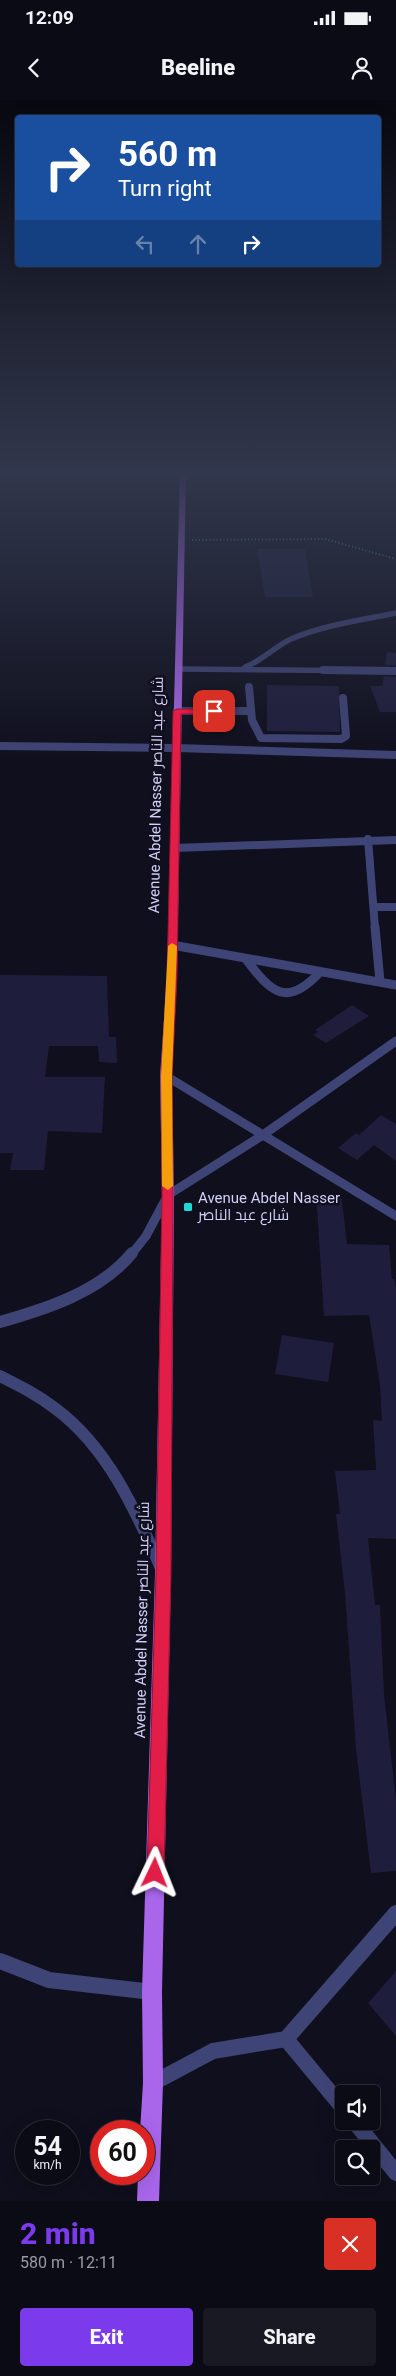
<!DOCTYPE html>
<html lang="en">
<head>
<meta charset="utf-8">
<style>
  :root { --surface:#0b0b16; --page:#191923; --text:#f1f3f6; --muted:#9a9ba1; --line:#2b2b35; --accent:#7c3aed }
  body { margin:0; font-family:Roboto,Cairo,sans-serif; background:var(--page); color:var(--text); height:100vh; display:flex; flex-direction:column; font-size:19px; white-space:nowrap }
  * { box-sizing:border-box; margin:0 }
  p { font-size:16px; color:var(--muted) }
  .icon { flex:none; width:28px; height:28px; fill:none; stroke:currentColor; stroke-width:2; stroke-linecap:round; stroke-linejoin:round }
  .map { position:relative; height:2101px; overflow:hidden }
  .details { display:flex; flex-direction:column; background:var(--surface); flex:1 }
  .details>* { flex:none }
  .banner { position:absolute; left:15px; top:15px; width:366px; height:152px; border-radius:5px; box-shadow:0 5px 20px #0002,0 0 0 1px var(--line); background:#1a4fa0; color:#fff; overflow:hidden }
  .fabs { position:absolute; left:335px; top:1985px; display:grid; gap:10px }
  .fabs a { display:grid; place-items:center; width:45px; height:45px; border-radius:5px; background:var(--surface); box-shadow:0 5px 20px #0002,0 0 0 1px var(--line); font-size:25px }
  .speed { position:absolute; left:15px; top:2020px; display:flex; gap:10px; font-size:25px; font-weight:700; text-align:center }
  .speed>* { display:grid; place-content:center; width:65px; height:65px; border-radius:50%; background:var(--surface); box-shadow:0 5px 20px #0002,0 0 0 1px var(--line); line-height:1 }
  .speed small { font-size:12px; font-weight:400 }
  .speed .limit { border:8px solid #d22; background:#fff; color:#111 }
  .pin { position:absolute; display:grid; place-items:center; width:42px; height:42px; color:#fff; margin:-21px; border-radius:10px; box-shadow:0 2px 8px #0006 }
  .me { position:absolute; width:55px; margin:-28px; rotate:2deg; stroke-linejoin:round; filter:drop-shadow(0 0 4px #0008) }
  .turn { display:flex; align-items:center; gap:18px; height:105px; padding:0 20px; font-size:22px }
  .turn .icon { width:65px; height:65px; stroke-width:2.5 }
  .turn b { display:block; font-size:35px; line-height:42px }
  .lanes { display:flex; align-items:center; height:48px; padding:0 20px; background:#0003; justify-content:center; gap:25px; direction:ltr }
  .lanes .off { opacity:.35 }
  .round { display:grid; place-items:center; flex:none; width:52px; height:52px; border-radius:5px; background:var(--page) }
  .headline { display:flex; align-items:center; justify-content:space-between; height:85px; padding:0 20px }
  h1 { font-size:30px; font-weight:800; line-height:38px; color:var(--accent) }
  .primary-button { display:flex; gap:10px; margin-top:auto; padding:10px 20px }
  .primary-button a { flex:1; height:58px; border-radius:5px; background:var(--accent); color:#fff; font-size:20px; font-weight:800; line-height:58px; text-align:center }
  .primary-button a+a { background:var(--page); color:var(--text) }
  .status { display:flex; justify-content:space-between; align-items:center; height:35px; padding:0 25px; background:var(--surface); direction:ltr }
  .status svg { height:14px; fill:currentColor }
  header { display:flex; justify-content:space-between; align-items:center; height:65px; padding:0 20px; background:var(--surface); font-size:22px; font-weight:800 }
  .map>svg:first-child { display:block }
  .building { fill:#1f1d3c }
  .lines { fill:none; stroke-linecap:round; stroke-linejoin:round }
  .path { stroke:#3ca18f; stroke-width:2; stroke-dasharray:1 2.5; stroke-linecap:butt }
  .lane-far2 { stroke:#3f4476; stroke-width:8 }
  .lane-far1 { stroke:#3f4476; stroke-width:9 }
  .lane { stroke:#3f4476; stroke-width:16 }
  .street-far4 { stroke:#3f4476; stroke-width:5.5 }
  .street-far3 { stroke:#3f4476; stroke-width:8 }
  .street-far2 { stroke:#3f4476; stroke-width:9 }
  .street-far1 { stroke:#3f4476; stroke-width:12 }
  .street { stroke:#3f4476; stroke-width:16 }
  .primary { fill:#a966eb; fill-rule:evenodd }
  .route { fill:#e11d48; stroke:#92132f }
  .slow { fill:#f59e0b }
  .poi-dot { fill:#1dd9d5; stroke:#0f0f1d; stroke-width:2 }
  .labels { text-anchor:middle; dominant-baseline:central; stroke-width:5; stroke-linejoin:round; paint-order:stroke }
  .street-label { font-size:15px; fill:#d1d1f9; stroke:#0f0f1d }
  .poi-label { font-size:15px; fill:#d1d1f9; stroke:#0f0f1d; text-anchor:start }
</style>
</head>
<body>
<div class="status"><b>12:09</b><svg viewBox="0 0 49 12"><path d="M0 12V9h3v3zM5 12V6h3v6zM10 12V3h3v9zM15 12V0h3v12zM26 1h20v11H26zM47 4h2v5h-2z"/></svg></div>
<header><svg class="icon" aria-label="back" viewBox="0 0 24 24"><path d="M15 5l-7 7 7 7"/></svg>Beeline<svg class="icon" aria-label="person" viewBox="0 0 24 24"><circle cx="12" cy="8" r="4"/><path d="M4 21q1-7 8-7t8 7"/></svg></header>
<div class="map">
<svg width="396" height="2101" viewBox="0 0 396 2101">
  <rect width="100%" height="100%" fill="#0f0f1d"/>
  <!-- building -->
  <path class="building" d="M257 449H305L313 497H265Z
    M387 552 396 553V565H385Z
    M384 576 396 577V612H380L370 586H382Z
    M267 585 339 586 340 632 267 631Z
    M0 875 107 876 109 937H116L117 963 99 962 98 946H49L45 977H105L102 1033 48 1031 44 1070H10L13 1053H0Z
    M352 905 369 916 326 943 313 935 318 932 315 930Z
    M381 1015 396 1024V1061L374 1045 357 1060 338 1048 356 1033 359 1035Z
    M316 1093H341L347 1144 389 1145 392 1179H394L396 1189V1439L368 1438 375 1505H380L384 1594 396 1701V1771L371 1773 356 1649 345 1493 336 1414H340L335 1371 376 1370 373 1320 382 1321 380 1285 369 1215 324 1216Z
    M282 1235 334 1243 328 1282 275 1274Z
    M396 1871V1936L368 1903Z"/>
  <g class="lines">
    <!-- path -->
    <path class="path" d="M192 440 325 439 396 459"/>
    <!-- lane-far2 -->
    <path class="lane-far2" d="M249 587 252 620 261 638 341 639 346 636 343 598
      M177 611H250
      M0 646 177 648"/>
    <!-- lane-far1 -->
    <path class="lane-far1" d="M246 859C271 893 287 908 320 872"/>
    <!-- lane -->
    <path class="lane" d="M0 1861 49 1880 152 1892"/>
    <!-- street-far4 -->
    <path class="street-far4" d="M245 567C262 561 274 547 291 539 324 525 361 520 396 513
      M178 569 396 571"/>
    <!-- street-far3 -->
    <path class="street-far3" d="M323 570 396 571
      M177 648 396 655
      M368 739 375 828
      M175 748 396 740
      M374 807H396"/>
    <!-- street-far2 -->
    <path class="street-far2" d="M375 827 380 882
      M172 845 396 885
      M166 976 396 1116
      M131 1155 146 1136 168 1095 263 1035 396 941"/>
    <!-- street-far1 -->
    <path class="street-far1" d="M0 1222C46 1209 100 1192 132 1153
      M0 1276C20 1286 38 1295 56 1309 107 1347 135 1409 160 1466"/>
    <!-- street -->
    <path class="street" d="M286 1939 344 2009
      M153 1983 213 1951 286 1939 396 1813
      M354 2021 396 2073"/>
    <!-- primary -->
    <path class="primary" d="M180 370H186L177 877 172 976 174 1095 171 1474 162 1892 163 1983 159 2101H137L138 2074H144V2031H140L143 1983 142 1892 155 1474 162 1095 160 976 167 877Z"/>
  </g>
  <!-- sky -->
  <linearGradient id="sky" x2="0" y2="1"><stop stop-color="#080810"/><stop offset="0.56" stop-color="#31374c"/><stop offset="1" stop-color="#31374c" stop-opacity="0"/></linearGradient>
  <rect width="396" height="664" fill="url(#sky)"/>
  <!-- route -->
  <path class="route" d="M177 609H214L218 611 214 614H181L177 877 172 976 173 1095 171 1474 164 1773 161 1779 155 1781 149 1779 147 1773 156 1474 162 1095 161 976 167 877 173 611Z"/>
  <!-- slow -->
  <path class="slow" d="M172 843 177 846 172 976 173 1086 168 1090 162 1086 161 976 168 846Z"/>
  <!-- markers -->
  <rect class="poi-dot" x="183" y="1102" width="10" height="10" rx="2.5"/>
  <g class="labels">
    <!-- street labels -->
    <g class="street-label">
      <text transform="translate(156 695) rotate(-89)">Avenue Abdel Nasser شارع عبد الناصر</text>
      <text transform="translate(142 1520) rotate(-89)">Avenue Abdel Nasser شارع عبد الناصر</text>
    </g>
    <!-- poi labels -->
    <g class="poi-label">
      <text x="198" y="1098">Avenue Abdel Nasser<tspan x="198" dy="17">شارع عبد الناصر</tspan></text>
    </g>
  </g>
</svg>
<div class="fabs">
<a><svg class="icon" aria-label="sound" viewBox="0 0 24 24"><path d="M4 9h4l5-4v14l-5-4H4zM17 9q2 3 0 6"/></svg></a>
<a><svg class="icon" aria-label="search" viewBox="0 0 24 24"><circle cx="10" cy="10" r="6"/><path d="M15 15l6 6"/></svg></a>
</div>
<div class="speed"><div>54<small>km/h</small></div><div class="limit">60</div></div>
<div class="pin" style="left:214px;top:611px;background:#d93025"><svg class="icon" aria-label="arrive" viewBox="0 0 24 24"><path d="M6 21V4h12l-3 4 3 4H6"/></svg></div>
<svg class="me" style="left:155px;top:1773px" viewBox="-20 -20 40 40"><path d="M0-17L14 15 0 8-14 15z" fill="#e11d48" stroke="#fff" stroke-width="4"/></svg>
<div class="banner">
<div class="turn"><svg class="icon" aria-label="right" viewBox="0 0 24 24"><path d="M7 20v-9h11M14 6l5 5-5 5"/></svg><div><b>560 m</b>Turn right</div></div>
<div class="lanes"><svg class="icon off" aria-label="left" viewBox="0 0 24 24"><path d="M17 20v-9H6M10 6l-5 5 5 5"/></svg><svg class="icon off" aria-label="ahead" viewBox="0 0 24 24"><path d="M12 20V5M6 11l6-6 6 6"/></svg><svg class="icon" aria-label="right" viewBox="0 0 24 24"><path d="M7 20v-9h11M14 6l5 5-5 5"/></svg></div>
</div>
</div>
<section class="details">
<div class="headline"><div><h1>2 min</h1><p>580 m · 12:11</p></div><a class="round" style="background:#d93025;color:#fff"><svg class="icon" aria-label="close" viewBox="0 0 24 24"><path d="M6 6l12 12M18 6L6 18"/></svg></a></div>
<div class="primary-button"><a>Exit</a><a>Share</a></div>
</section>
</body>
</html>
